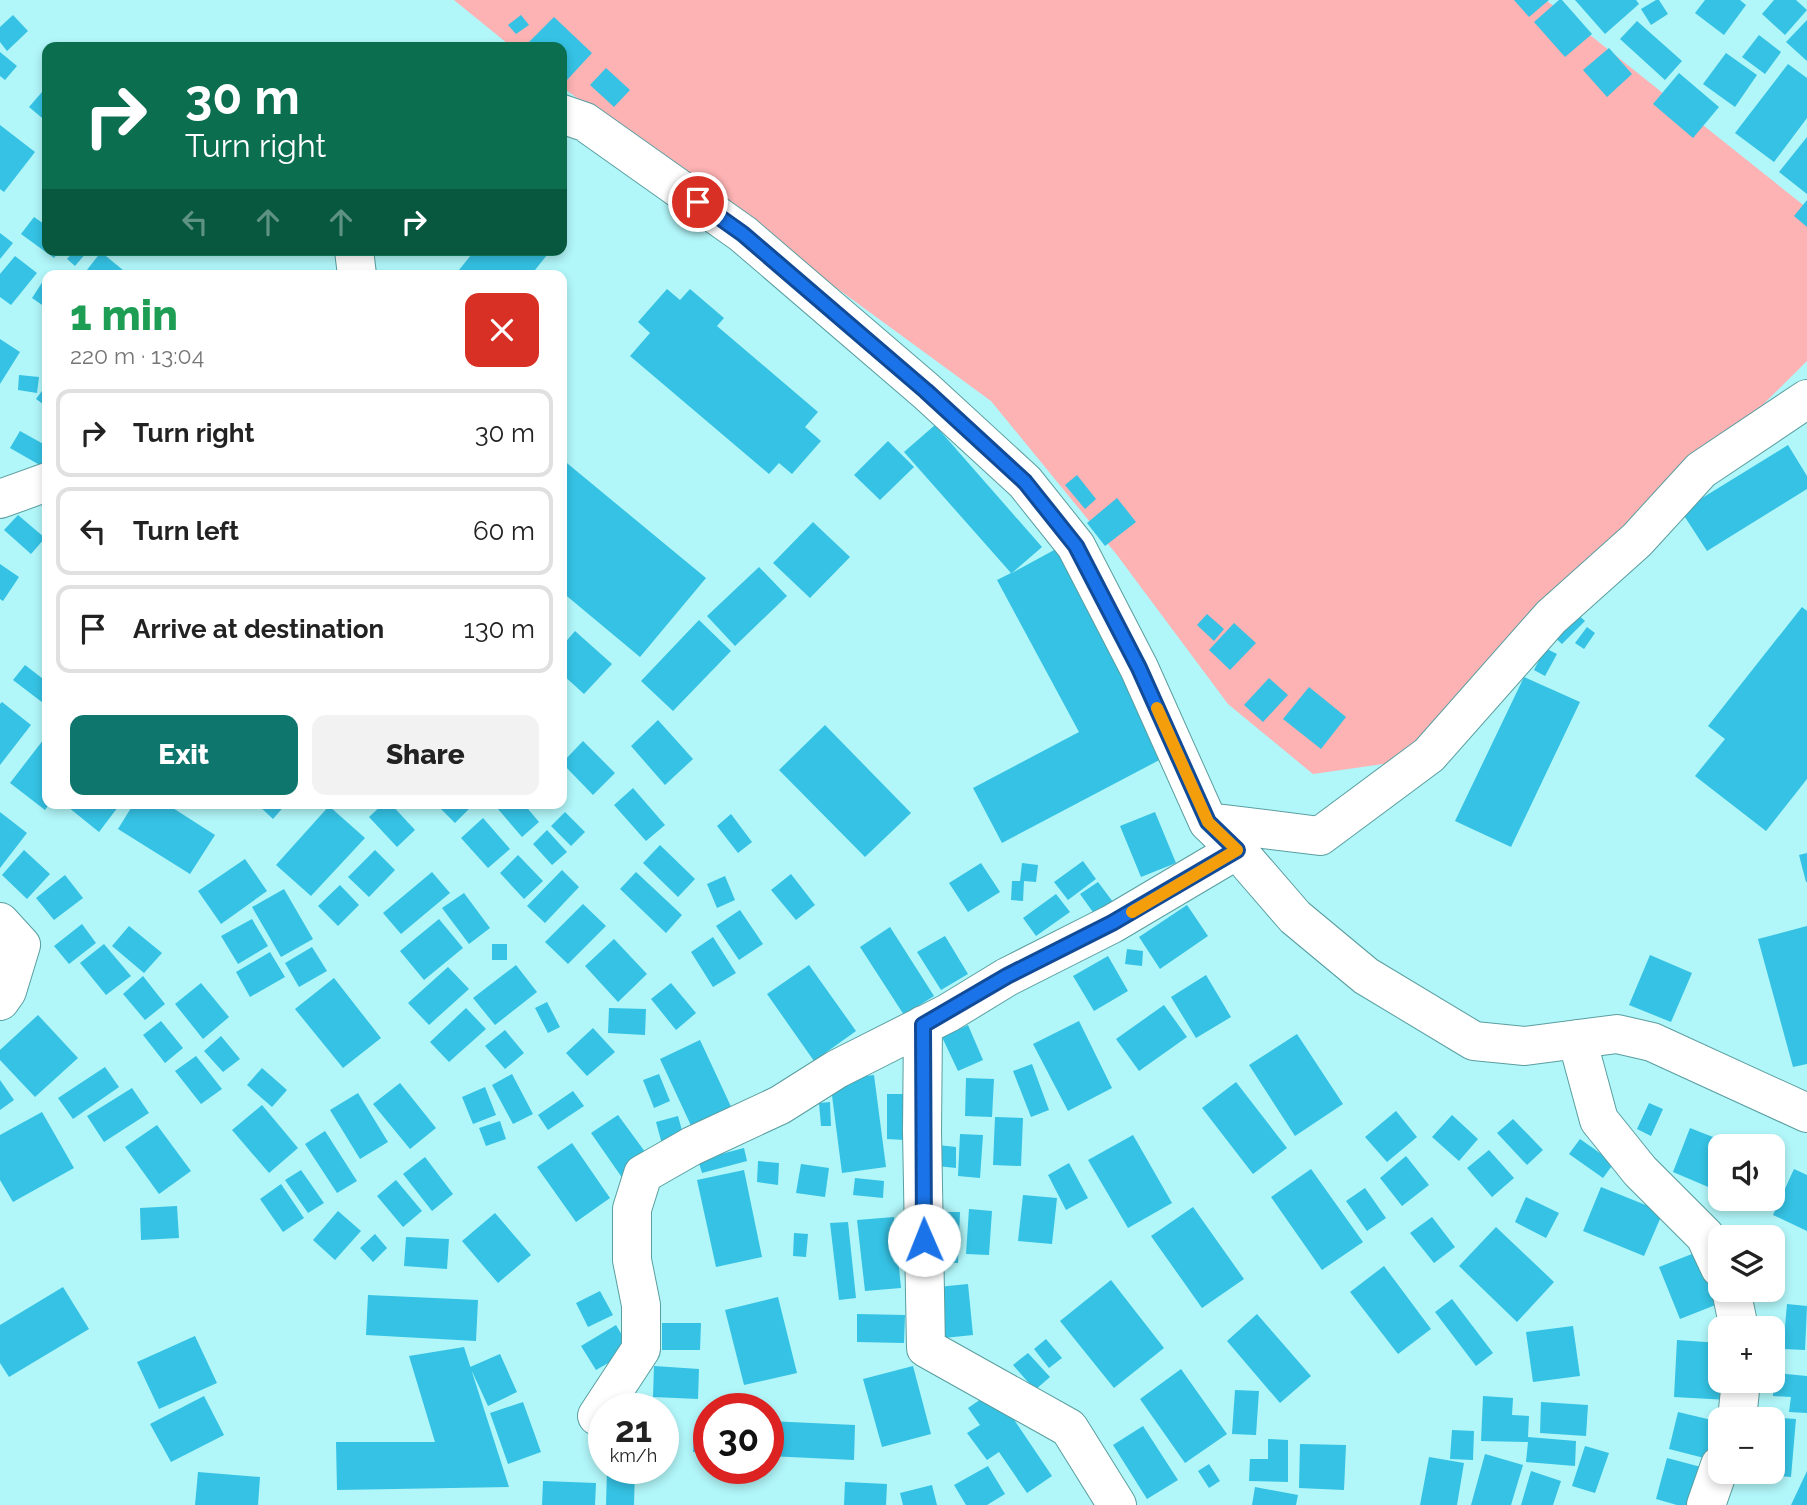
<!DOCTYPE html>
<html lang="en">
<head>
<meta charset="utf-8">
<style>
  :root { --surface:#fff; --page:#f2f2f2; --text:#222; --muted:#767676; --line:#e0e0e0; --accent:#0f766e }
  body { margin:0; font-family:Raleway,sans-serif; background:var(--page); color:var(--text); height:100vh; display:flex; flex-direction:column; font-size:26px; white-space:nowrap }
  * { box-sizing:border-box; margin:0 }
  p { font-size:23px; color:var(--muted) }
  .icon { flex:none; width:38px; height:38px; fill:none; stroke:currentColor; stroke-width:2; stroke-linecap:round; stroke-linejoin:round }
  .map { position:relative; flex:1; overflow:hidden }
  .drawer { position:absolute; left:42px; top:270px; width:525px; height:539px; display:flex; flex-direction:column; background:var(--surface); border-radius:14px; box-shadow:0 4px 10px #0003 }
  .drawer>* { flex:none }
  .hud { position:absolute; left:42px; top:42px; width:525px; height:214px; border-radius:14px; box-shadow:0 4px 10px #0003; background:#0b6e4f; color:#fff; overflow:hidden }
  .tools { position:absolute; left:1708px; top:1134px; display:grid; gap:14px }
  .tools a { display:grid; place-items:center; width:77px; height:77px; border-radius:14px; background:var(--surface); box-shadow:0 4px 10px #0003; font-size:35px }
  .speed { position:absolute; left:588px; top:1393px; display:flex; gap:14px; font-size:35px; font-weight:700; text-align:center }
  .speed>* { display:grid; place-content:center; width:91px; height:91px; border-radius:50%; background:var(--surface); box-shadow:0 4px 10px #0003; line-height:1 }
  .speed small { font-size:18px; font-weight:400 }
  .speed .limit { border:10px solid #d22; background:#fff; color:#111 }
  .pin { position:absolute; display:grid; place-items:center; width:60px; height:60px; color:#fff; margin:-30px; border:4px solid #fff; border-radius:50%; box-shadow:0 2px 7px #0007 }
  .me { position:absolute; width:77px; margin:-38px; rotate:359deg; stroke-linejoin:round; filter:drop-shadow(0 0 5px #0008) }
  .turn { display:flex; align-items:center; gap:24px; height:147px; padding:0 28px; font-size:32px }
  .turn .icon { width:91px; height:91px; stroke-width:2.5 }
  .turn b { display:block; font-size:49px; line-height:60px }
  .lanes { display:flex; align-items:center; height:66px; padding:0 28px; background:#0003; justify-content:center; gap:35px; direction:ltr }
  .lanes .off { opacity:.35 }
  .round { display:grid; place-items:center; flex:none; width:74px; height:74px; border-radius:14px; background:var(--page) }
  .summary { display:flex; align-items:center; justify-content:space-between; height:119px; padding:0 28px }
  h1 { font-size:42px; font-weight:800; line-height:52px; color:#1e9e55 }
  .primary-button { display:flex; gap:14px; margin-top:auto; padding:14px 28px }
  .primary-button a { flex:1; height:80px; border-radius:14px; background:var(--accent); color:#fff; font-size:28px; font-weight:800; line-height:80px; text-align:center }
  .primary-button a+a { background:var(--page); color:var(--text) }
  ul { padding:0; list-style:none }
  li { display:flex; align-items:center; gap:21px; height:88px; margin:0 14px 10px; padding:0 14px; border:4px solid var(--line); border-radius:14px }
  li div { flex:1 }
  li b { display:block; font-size:26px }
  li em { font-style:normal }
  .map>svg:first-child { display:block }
  .green { fill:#fdb2b3 }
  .building { fill:#35c2e4 }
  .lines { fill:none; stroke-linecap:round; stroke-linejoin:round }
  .street-casing { stroke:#5a9ea0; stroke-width:40 }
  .street { stroke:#fff; stroke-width:38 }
  .route-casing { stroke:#114b97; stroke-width:18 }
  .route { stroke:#1a73e8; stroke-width:12 }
  .slow { stroke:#f59e0b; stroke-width:12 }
</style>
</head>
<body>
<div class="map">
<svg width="1807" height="1505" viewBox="0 0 1807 1505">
  <rect width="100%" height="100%" fill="#b1f6f9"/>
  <!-- green -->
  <path class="green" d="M454 0H1546L1807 208V361L1404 761 1313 774 1228 704 1117 555 991 401 562 87V47H512Z"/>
  <!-- building -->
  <path class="building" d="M1514 0H1549L1529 17Z
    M1559 0H1562L1592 34 1565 57 1534 22Z
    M1575 0H1636L1639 4 1605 34Z
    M1656 0H1659L1668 14 1651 25 1641 9Z
    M1705 0H1740L1746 5 1724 35 1695 13Z
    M1774 0H1796L1807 10 1785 35 1762 14Z
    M13 15 28 31 7 51 0 42V27Z
    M521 15 529 25 516 34 508 25Z
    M554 17 592 53 567 80 562 75V47H532L528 43Z
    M1807 20V61L1786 42Z
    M1637 21 1682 61 1665 80 1620 39Z
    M1759 35 1781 52 1765 74 1742 57Z
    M1609 48 1632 74 1607 97 1583 70Z
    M0 52 17 66 5 80 0 76Z
    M1726 53 1757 75 1735 107 1703 84Z
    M1788 64 1807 78V118L1774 162 1735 133Z
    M606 68 630 90 614 107 590 85Z
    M1679 73 1719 107 1693 138 1653 104Z
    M42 92 47 96V122L29 107Z
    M0 125 35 152 4 192 0 189Z
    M1807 137V194L1779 172Z
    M1807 200V227L1794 216Z
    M34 217 47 226V250H60L54 258 21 234Z
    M0 233 13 243 0 259Z
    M75 250 87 252 75 266 67 259Z
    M475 250H551L531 275H455Z
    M101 252 129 275H83Z
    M15 256 37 273 11 305 0 297V274Z
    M47 275V303L45 307 32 298Z
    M667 289 680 300 690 289 724 318 717 326 818 412 805 427 821 441 792 474 779 463 769 474 630 356 650 333 638 322Z
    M0 339 20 352 0 384Z
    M19 375 39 377 37 393 18 390Z
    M47 384V407L36 399Z
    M935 425 1042 547 1012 573 1056 549 1167 756 1002 843 973 788 1079 732 997 580 1011 573 904 452Z
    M20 431 47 446 45 468 10 448Z
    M888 441 914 467 880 500 854 475Z
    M1788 445 1807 476V489L1707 551 1681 511Z
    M562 459 706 578 640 657 562 592Z
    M1077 475 1096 499 1085 509 1065 485Z
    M1117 498 1136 522 1105 546 1087 523Z
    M18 515 45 538 31 554 4 530Z
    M813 522 850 557 810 598 773 563Z
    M0 564 19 577 3 601 0 599Z
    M759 567 787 596 735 646 707 616Z
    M1802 607 1807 611V779L1766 831 1695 776 1725 739 1708 726Z
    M1574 611 1585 621 1562 644 1551 634Z
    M1207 614 1224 629 1214 641 1197 625Z
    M699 620 731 651 673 711 641 681Z
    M1234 623 1256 643 1230 670 1209 650Z
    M1587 627 1595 633 1584 649 1575 643Z
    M575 631 612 664 584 694 562 674V646Z
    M1545 648 1557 654 1545 676 1534 670Z
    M25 665 47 682V706L13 680Z
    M1524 677 1580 702 1511 847 1455 821Z
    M1269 678 1288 695 1263 722 1244 705Z
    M1309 687 1346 717 1321 749 1283 719Z
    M2 702 31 725 0 765V704Z
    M658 720 693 759 665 785 631 746Z
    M825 725 911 813 865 857 779 770Z
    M47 735V803H50L45 810 10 783Z
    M583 741 615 773 593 795 562 763Z
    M633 788 665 825 646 841 614 805Z
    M71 803H113L118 807 99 832 68 807Z
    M134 803H165L215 835 190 874 118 829Z
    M256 803H287L273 819Z
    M384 803H390L415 830 397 847 369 817Z
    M435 803H475L455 823Z
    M504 803H523L539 822 522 837 498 809Z
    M329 806 365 838 311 896 276 865Z
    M0 812 27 833 0 868Z
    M565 812 585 832 571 846 551 826Z
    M1155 812 1176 863 1141 877 1120 826Z
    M731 814 752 842 738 853 717 826Z
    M483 818 510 849 488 868 461 838Z
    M547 830 567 852 552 865 533 844Z
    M660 845 695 879 678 897 643 863Z
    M24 850 50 874 27 899 2 875Z
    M375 850 395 870 369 897 348 877Z
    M1807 853V882H1806L1799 855Z
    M518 855 543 881 524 899 500 873Z
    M245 859 267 891 221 924 198 891Z
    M1083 861 1096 879 1068 900 1054 882Z
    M981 863 1000 892 968 912 949 883Z
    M1022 863 1038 865 1036 882 1024 881 1023 901 1011 900 1012 881H1020Z
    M562 870 579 887 545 923 527 906Z
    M432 872 450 893 401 934 383 913Z
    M636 872 682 915 666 933 620 889Z
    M791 874 815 905 796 920 771 890Z
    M65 875 83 898 54 920 36 898Z
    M725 876 735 900 717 908 707 884Z
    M1098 882 1113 902 1095 915 1080 894Z
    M340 885 359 905 338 926 318 906Z
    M284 889 313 939 281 957 252 907Z
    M464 893 490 928 469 944 442 908Z
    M1056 894 1070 912 1036 936 1023 918Z
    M583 904 606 926 568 964 545 942Z
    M1187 905 1208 936 1160 969 1139 937Z
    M740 910 763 944 739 960 716 926Z
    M252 919 268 946 238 964 221 936Z
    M439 919 463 948 424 980 400 951Z
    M82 924 96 943 69 964 54 946Z
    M129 926 162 953 144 973 112 946Z
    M1807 926V1064L1793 1067 1758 939Z
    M890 927 934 996 904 1015 860 947Z
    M945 936 968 974 941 990 917 952Z
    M713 937 736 973 713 987 691 952Z
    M614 939 647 974 618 1002 585 966Z
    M104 944 131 976 106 995 80 963Z
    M492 944H507V960H492Z
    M312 947 327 971 299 987 285 963Z
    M1127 949 1143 951 1142 966 1125 964Z
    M270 952 285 977 250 997 236 972Z
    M1650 955 1692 973 1671 1022 1629 1005Z
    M1108 956 1128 991 1094 1011 1073 976Z
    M516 965 537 992 495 1025 473 998Z
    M809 965 856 1031 814 1061 767 994Z
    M448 967 469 989 429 1025 408 1003Z
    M1206 975 1231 1017 1196 1038 1171 997Z
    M143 976 165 1004 145 1020 123 994Z
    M334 978 381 1038 343 1068 295 1009Z
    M201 983 229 1017 203 1039 175 1004Z
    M671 983 696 1013 676 1030 651 999Z
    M547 1002 560 1027 548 1033 535 1008Z
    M1164 1005 1187 1037 1139 1071 1116 1039Z
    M466 1008 486 1029 449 1062 430 1042Z
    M609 1008 646 1009 645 1035 608 1033Z
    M38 1015 78 1058 35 1097 0 1060V1050Z
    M161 1021 183 1048 165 1063 143 1035Z
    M1079 1021 1112 1088 1068 1111 1033 1044Z
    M968 1025 983 1060 958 1071 942 1037Z
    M593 1028 615 1052 587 1076 566 1053Z
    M505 1030 524 1053 505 1069 485 1046Z
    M1297 1034 1343 1104 1295 1136 1249 1065Z
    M221 1036 240 1059 223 1072 204 1051Z
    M700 1040 734 1113 694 1132 660 1059Z
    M196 1056 222 1089 201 1104 175 1071Z
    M1032 1064 1049 1110 1031 1117 1013 1071Z
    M105 1067 119 1087 73 1119 58 1098Z
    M262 1068 287 1090 272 1107 247 1085Z
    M512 1074 533 1114 513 1124 492 1085Z
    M659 1074 670 1101 654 1108 643 1080Z
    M874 1075 886 1167 842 1173 830 1080Z
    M966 1078 994 1079 992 1117 965 1116Z
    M0 1080 14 1100 0 1110Z
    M1236 1082 1287 1148 1253 1174 1202 1108Z
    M400 1083 436 1128 410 1149 373 1104Z
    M485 1087 496 1115 473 1124 462 1097Z
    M132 1088 149 1113 104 1142 87 1116Z
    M573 1091 584 1106 548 1130 538 1115Z
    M358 1093 388 1142 360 1159 330 1110Z
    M887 1094H905L904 1140 887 1139Z
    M830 1102 831 1126H821L819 1103Z
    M1649 1103 1663 1109 1651 1136 1637 1129Z
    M262 1105 298 1148 269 1173 232 1130Z
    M1396 1111 1417 1137 1387 1162 1365 1137Z
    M42 1112 74 1168 13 1202 0 1180V1135Z
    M618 1115 651 1160 623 1179 591 1133Z
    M1452 1115 1478 1139 1459 1161 1432 1137Z
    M678 1116 685 1141 663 1148 656 1122Z
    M995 1117 1023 1118 1021 1166 993 1165Z
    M1513 1119 1543 1150 1527 1165 1497 1133Z
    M500 1121 506 1139 486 1146 479 1128Z
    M157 1125 191 1171 159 1194 125 1147Z
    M1690 1128 1736 1146H1720V1192L1673 1172Z
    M325 1131 357 1181 337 1193 305 1144Z
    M960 1134 983 1135 980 1178 958 1176Z
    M1133 1135 1172 1203 1128 1228 1088 1160Z
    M1580 1139 1614 1163 1603 1178 1569 1154Z
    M572 1143 610 1198 576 1222 537 1167Z
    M938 1145 956 1147V1168L937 1166Z
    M744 1148 747 1161 702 1173 698 1160Z
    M1489 1150 1514 1178 1492 1197 1467 1168Z
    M1406 1156 1429 1185 1402 1206 1380 1178Z
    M425 1157 453 1194 432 1211 403 1174Z
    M758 1161 779 1163 778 1185 757 1182Z
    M1069 1163 1088 1198 1066 1210 1048 1175Z
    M801 1164 829 1168 825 1197 796 1193Z
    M1311 1169 1363 1242 1322 1270 1271 1197Z
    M1794 1169 1807 1175V1231L1773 1215Z
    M301 1170 324 1203 308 1213 285 1180Z
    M744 1170 762 1257 716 1267 697 1180Z
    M855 1178 884 1181 883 1198 853 1195Z
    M396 1180 422 1211 403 1227 377 1196Z
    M281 1184 304 1218 283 1232 260 1199Z
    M1601 1187 1663 1212 1644 1256 1583 1231Z
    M1365 1188 1386 1218 1367 1231 1346 1201Z
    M1023 1195 1057 1198 1052 1244 1018 1241Z
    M1526 1197 1559 1213 1546 1238 1515 1222Z
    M177 1206 179 1238 141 1240 140 1208Z
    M1193 1207 1244 1279 1202 1308 1151 1236Z
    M969 1209 992 1211 989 1255 966 1254Z
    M338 1211 361 1231 335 1260 313 1240Z
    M937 1212H960L958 1263 935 1262Z
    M495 1213 531 1255 498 1283 462 1241Z
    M894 1217 901 1288 865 1291 857 1220Z
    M1432 1217 1455 1247 1434 1263 1410 1233Z
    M848 1222 856 1298 839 1300 830 1223Z
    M1496 1227 1554 1282 1517 1322 1459 1266Z
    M794 1233 808 1234 806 1257 793 1256Z
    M375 1234 387 1248 373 1262 360 1248Z
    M406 1237 449 1239 447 1269 404 1266Z
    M1702 1250 1723 1302 1680 1319 1659 1267Z
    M1384 1266 1431 1329 1398 1354 1350 1292Z
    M1111 1280 1164 1348 1114 1388 1060 1321Z
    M968 1284 973 1335 944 1338 938 1287Z
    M63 1287 89 1329 9 1377 0 1363V1325Z
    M600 1291 613 1315 588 1327 576 1303Z
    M368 1295 478 1300 476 1341 366 1335Z
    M778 1297 797 1373 744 1385 725 1310Z
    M1452 1299 1493 1353 1476 1366 1435 1312Z
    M1787 1304 1807 1306 1805 1350 1783 1349Z
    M857 1314 905 1315 904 1343 857 1342Z
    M1257 1314 1311 1376 1280 1403 1227 1341Z
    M662 1323H701L700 1350H662Z
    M616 1325 631 1350 596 1370 581 1346Z
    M1573 1326 1580 1376 1533 1382 1526 1332Z
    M195 1336 217 1383 159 1409 137 1362Z
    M1046 1339 1062 1358 1049 1368 1034 1349Z
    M1677 1340 1720 1343V1381H1730L1728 1400 1674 1397Z
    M464 1347 509 1487 337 1490 336 1442H435L409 1356Z
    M1028 1353 1050 1377 1035 1390 1013 1365Z
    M500 1354 517 1392 488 1406 470 1367Z
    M654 1366 699 1369 698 1399 653 1397Z
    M913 1366 931 1434 882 1447 863 1379Z
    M1181 1369 1227 1434 1185 1463 1140 1399Z
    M1774 1373 1807 1376V1413L1789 1412 1791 1397 1773 1396Z
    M994 1390 1052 1476 1027 1493 999 1452 987 1460 967 1433 980 1425 968 1408Z
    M1235 1390 1259 1391 1256 1435 1232 1434Z
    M204 1396 224 1435 171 1462 150 1424Z
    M1483 1396 1513 1398 1512 1415 1529 1416 1528 1437 1576 1441 1575 1466 1526 1462 1528 1442 1481 1441Z
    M523 1402 541 1452 508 1464 490 1413Z
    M1541 1402 1588 1405 1586 1436 1540 1433Z
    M1678 1412 1720 1422 1712 1460 1669 1449Z
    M1767 1417 1796 1419 1791 1477 1762 1475V1472H1773V1419H1767Z
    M768 1421 855 1425 854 1460 768 1456Z
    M1143 1426 1178 1480 1147 1499 1113 1445Z
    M695 1429 709 1430V1453L693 1452Z
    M1452 1430 1474 1431 1473 1460 1450 1459Z
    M1268 1439 1288 1440V1482L1249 1481 1250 1459H1268Z
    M1300 1444 1346 1445 1344 1490 1299 1488Z
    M1585 1446 1609 1453 1595 1493 1572 1486Z
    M1485 1454 1523 1465 1511 1505H1471Z
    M1429 1457 1464 1463 1457 1505H1420Z
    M1667 1458 1701 1467 1690 1505H1677L1656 1499Z
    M1209 1464 1220 1481 1209 1488 1198 1471Z
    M988 1466 1005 1494 987 1505H966L954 1485Z
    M607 1468 635 1469 634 1505H606Z
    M1531 1471 1561 1481 1553 1505H1521Z
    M1807 1471V1505H1791Z
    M198 1472 260 1477 258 1505H195Z
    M543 1481 596 1483 595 1505H542Z
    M845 1482 887 1484 886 1505H844Z
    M932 1485 937 1505H903L900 1493Z
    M1255 1487 1298 1495 1296 1505H1252Z"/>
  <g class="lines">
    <defs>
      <path id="street" d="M562 114 585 122 743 234 926 391 1025 482 1076 546 1139 668 1208 822 1237 850 1295 917 1366 976 1474 1041 1525 1046 1617 1034 1652 1042 1807 1113
        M354 250 357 275
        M0 499 47 482
        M1208 822 1320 836 1429 755 1551 617 1637 540 1701 470 1807 399
        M0 922 21 945 7 991 0 1001
        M923 1025 922 1131 926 1348 1069 1428 1117 1505
        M1577 1039 1599 1120 1640 1171 1705 1236 1720 1268
        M1731 1290 1739 1328
        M597 1416 641 1349V1305L632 1260V1209L643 1174 692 1146 780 1105 837 1069 948 1013 1007 977 1112 924 1237 850
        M1737 1419 1741 1381
        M1706 1505 1720 1465"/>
    </defs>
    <!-- street casing -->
    <use href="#street" class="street-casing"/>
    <!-- street -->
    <use href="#street" class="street"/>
  </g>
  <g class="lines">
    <defs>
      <path id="route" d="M698 202 743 234 926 391 1025 482 1076 546 1139 668 1208 822 1237 850 1112 923 1007 976 923 1025 924 1240"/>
    </defs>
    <!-- route casing -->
    <use href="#route" class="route-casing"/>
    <!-- route -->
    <use href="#route" class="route"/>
    <!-- slow -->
    <path class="slow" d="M1132 912 1237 850 1208 822 1157 708"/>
  </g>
</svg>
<div class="tools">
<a><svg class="icon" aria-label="sound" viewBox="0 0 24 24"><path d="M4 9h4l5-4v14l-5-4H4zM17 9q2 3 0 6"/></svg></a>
<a><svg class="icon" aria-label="layers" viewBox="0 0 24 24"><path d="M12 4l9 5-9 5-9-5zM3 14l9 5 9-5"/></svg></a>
<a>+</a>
<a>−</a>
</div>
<div class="speed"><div>21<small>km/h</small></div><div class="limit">30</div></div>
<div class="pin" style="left:698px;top:202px;background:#d93025"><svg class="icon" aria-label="arrive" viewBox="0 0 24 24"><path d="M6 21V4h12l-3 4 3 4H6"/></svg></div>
<svg class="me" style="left:924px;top:1240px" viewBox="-20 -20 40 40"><circle r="19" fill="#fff"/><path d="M0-13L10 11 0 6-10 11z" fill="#1a73e8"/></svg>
<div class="hud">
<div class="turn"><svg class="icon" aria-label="right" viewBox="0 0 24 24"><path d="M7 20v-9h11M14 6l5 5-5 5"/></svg><div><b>30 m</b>Turn right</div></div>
<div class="lanes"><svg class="icon off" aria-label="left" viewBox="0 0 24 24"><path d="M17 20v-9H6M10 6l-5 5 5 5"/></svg><svg class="icon off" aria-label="ahead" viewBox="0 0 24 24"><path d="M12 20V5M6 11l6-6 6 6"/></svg><svg class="icon off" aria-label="ahead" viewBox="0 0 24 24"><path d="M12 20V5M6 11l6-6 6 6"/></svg><svg class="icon" aria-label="right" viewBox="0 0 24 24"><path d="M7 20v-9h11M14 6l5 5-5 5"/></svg></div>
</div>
<section class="drawer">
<div class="summary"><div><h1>1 min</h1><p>220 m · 13:04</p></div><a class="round" style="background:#d93025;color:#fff"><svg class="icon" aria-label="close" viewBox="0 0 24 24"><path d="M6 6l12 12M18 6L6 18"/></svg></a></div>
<ul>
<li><svg class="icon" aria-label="right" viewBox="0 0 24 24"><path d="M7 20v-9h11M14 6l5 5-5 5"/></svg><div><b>Turn right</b></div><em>30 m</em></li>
<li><svg class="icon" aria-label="left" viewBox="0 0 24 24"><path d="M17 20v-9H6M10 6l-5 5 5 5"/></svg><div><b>Turn left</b></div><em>60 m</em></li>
<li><svg class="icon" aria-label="arrive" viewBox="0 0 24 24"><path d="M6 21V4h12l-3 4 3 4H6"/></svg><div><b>Arrive at destination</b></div><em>130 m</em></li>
</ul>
<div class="primary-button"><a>Exit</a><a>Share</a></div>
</section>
</div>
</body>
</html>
